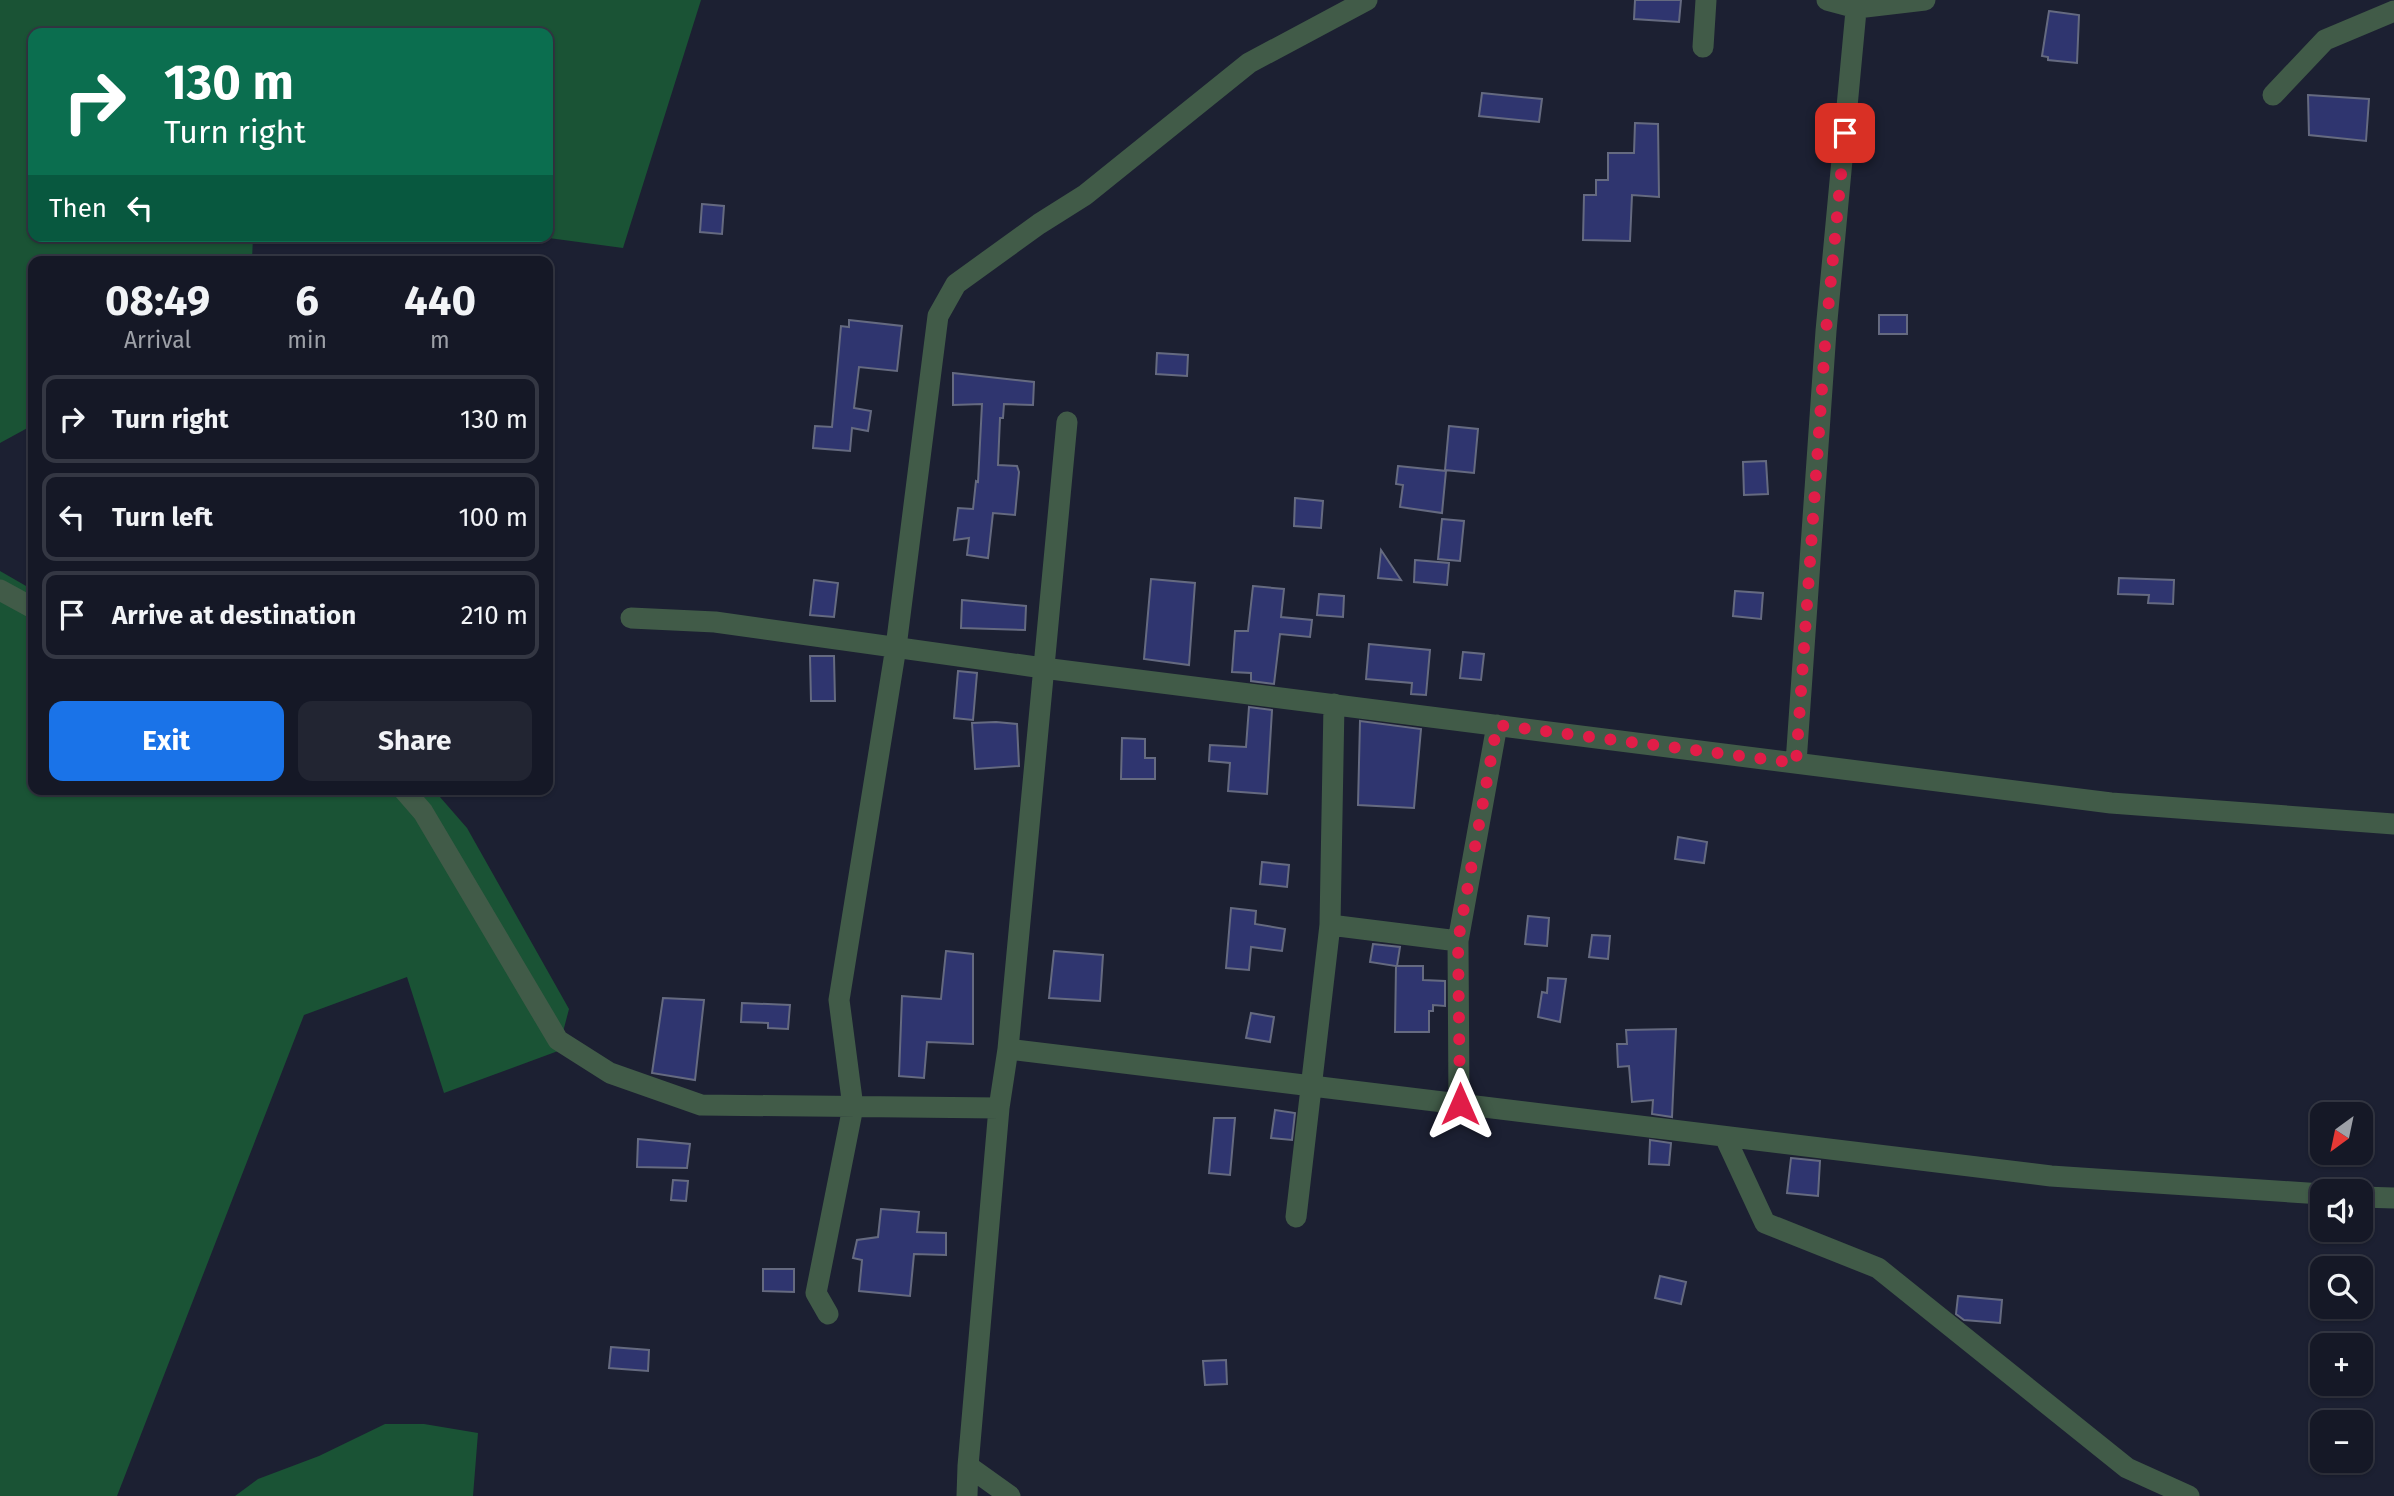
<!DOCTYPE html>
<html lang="en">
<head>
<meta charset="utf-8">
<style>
  :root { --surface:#151826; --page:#222532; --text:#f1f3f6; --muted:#9da0a7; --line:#343743; --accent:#1a73e8 }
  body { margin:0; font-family:"Fira Sans",sans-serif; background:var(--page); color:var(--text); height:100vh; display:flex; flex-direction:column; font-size:26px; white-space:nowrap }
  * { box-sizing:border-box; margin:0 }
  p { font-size:23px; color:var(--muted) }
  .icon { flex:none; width:38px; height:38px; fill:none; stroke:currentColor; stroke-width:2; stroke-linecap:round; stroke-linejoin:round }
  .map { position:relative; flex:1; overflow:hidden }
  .drawer { position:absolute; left:28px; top:256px; width:525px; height:539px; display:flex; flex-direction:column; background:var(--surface); border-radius:14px; box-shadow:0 2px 5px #0004,0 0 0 2px var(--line) }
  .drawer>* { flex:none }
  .hud { position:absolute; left:28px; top:28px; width:525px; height:214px; border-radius:14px; box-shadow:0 2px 5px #0004,0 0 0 2px var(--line); background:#0b6e4f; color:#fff; overflow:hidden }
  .needle { width:46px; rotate:213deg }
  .controls { position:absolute; left:2310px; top:1102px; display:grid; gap:14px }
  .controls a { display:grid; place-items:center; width:63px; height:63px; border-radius:14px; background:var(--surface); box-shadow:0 2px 5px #0004,0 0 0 2px var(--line); font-size:35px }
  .pin { position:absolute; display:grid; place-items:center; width:60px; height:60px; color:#fff; margin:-30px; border-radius:14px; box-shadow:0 4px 10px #0006 }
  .me { position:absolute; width:77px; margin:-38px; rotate:0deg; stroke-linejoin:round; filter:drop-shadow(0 0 5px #0008) }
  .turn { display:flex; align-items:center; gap:24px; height:147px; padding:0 21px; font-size:32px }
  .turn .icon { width:91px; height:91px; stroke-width:2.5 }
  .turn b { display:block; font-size:49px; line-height:60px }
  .then { display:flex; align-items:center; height:66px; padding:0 21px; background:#0003; gap:14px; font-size:26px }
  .eta { display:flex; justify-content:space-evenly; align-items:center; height:119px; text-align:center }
  .eta b { font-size:42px; font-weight:700; line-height:49px }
  .action { display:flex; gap:14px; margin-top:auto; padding:14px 21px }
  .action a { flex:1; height:80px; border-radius:14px; background:var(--accent); color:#fff; font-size:28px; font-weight:700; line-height:80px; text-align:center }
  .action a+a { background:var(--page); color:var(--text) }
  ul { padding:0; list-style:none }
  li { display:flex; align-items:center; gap:21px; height:88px; margin:0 14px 10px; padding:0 7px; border:4px solid var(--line); border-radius:14px }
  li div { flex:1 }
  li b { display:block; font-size:26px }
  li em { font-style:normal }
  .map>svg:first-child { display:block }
  .green { fill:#1a5335 }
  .building { fill:#2f356f; stroke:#656a80; stroke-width:2 }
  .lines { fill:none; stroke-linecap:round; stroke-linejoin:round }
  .minor { stroke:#415b48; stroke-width:21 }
  .route { stroke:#e11d48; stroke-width:12; stroke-dasharray:0 21.6 }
</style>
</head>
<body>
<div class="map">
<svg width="2394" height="1496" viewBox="0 0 2394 1496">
  <rect width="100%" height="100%" fill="#1c2032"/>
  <!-- green -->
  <path class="green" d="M0 0H701L623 248 534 236H548V33H33V236H253L252 261H33V425L0 443Z
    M0 571 33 590V789H433L467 828 569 1009 558 1051 444 1093 407 977 304 1015 117 1496H0Z
    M385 1424H424L478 1433 473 1496H235L258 1479 319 1456Z"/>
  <!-- building -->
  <path class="building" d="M1635 0H1681L1679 22 1634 19Z
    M2049 11 2079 15 2077 63 2048 60V57L2042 56Z
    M1482 93 1542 99 1539 122 1479 116Z
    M2308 95 2369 99 2366 141 2309 135Z
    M1635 123 1658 124 1659 197 1632 195 1630 241 1583 240 1584 195H1596V180H1608V153H1634Z
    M702 204 724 206 722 234 700 232Z
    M1879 315H1907V334H1879Z
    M849 320 902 326 897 371 859 367 854 408 871 411 868 431 852 428 850 451 813 448 815 426 832 427 841 326 849 327Z
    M1157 353 1188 355 1187 376 1156 374Z
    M953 373 1034 382 1033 405 1004 404 1003 418H1000L998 465 1017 466 1019 472 1015 515 993 513 988 558 967 555 969 538 954 540 958 508 973 509 976 481 978 482 982 404 953 405Z
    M1449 426 1478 429 1474 473 1445 470Z
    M1766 461 1768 494 1744 495 1743 462Z
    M1398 466 1446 471 1442 513 1400 507 1403 485 1396 484Z
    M1295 498 1323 501 1321 528 1294 526Z
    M1442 519 1464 521 1460 561 1438 559Z
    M1381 550 1401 580 1378 578Z
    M1415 560 1449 563 1447 585 1414 582Z
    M2119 578 2174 580 2173 604 2148 603 2149 595 2118 594Z
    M1151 579 1195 583 1189 665 1144 659Z
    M814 580 838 583 834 617 810 615Z
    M1253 586 1284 589 1281 617 1312 620 1310 637 1280 634 1274 684 1251 681V673L1232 672 1235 631H1248Z
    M1735 591 1763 593 1761 619 1733 616Z
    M1319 594 1344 596 1343 617 1317 615Z
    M962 600 1026 606 1025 630 961 628Z
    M1369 644 1430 650 1426 695 1411 694 1412 683 1366 679Z
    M1463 652 1484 654 1481 680 1460 678Z
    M810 656H834L835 701H811Z
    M958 671 977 673 973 720 954 718Z
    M1249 707 1272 710 1267 794 1228 791 1230 763 1209 761 1210 745 1246 747Z
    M1360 721 1421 729 1414 808 1358 805Z
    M996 722 1017 724 1019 766 975 769 972 723Z
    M1122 738 1145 739V758H1155V779H1121Z
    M1678 837 1707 842 1704 863 1675 859Z
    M1262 862 1289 865 1287 887 1260 884Z
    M1231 908 1256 911 1255 924 1285 929 1282 951 1251 947 1249 970 1226 968Z
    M1528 916 1549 918 1547 946 1525 944Z
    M1592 935 1610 936 1608 959 1589 957Z
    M1373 944 1400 947 1397 966H1423V980L1445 981V1006L1433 1005V1011H1429V1032H1395L1396 966 1370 962Z
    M946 951 973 954V1044L927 1042 924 1078 899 1076 902 996 941 999Z
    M1054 951 1103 955 1100 1001 1049 998Z
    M1548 978 1566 979 1560 1022 1538 1017 1542 992 1547 993Z
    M663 998 704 1000 695 1080 652 1073Z
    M742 1003 790 1005 788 1029 768 1028V1023L741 1022Z
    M1251 1013 1274 1017 1270 1042 1246 1038Z
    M1676 1029 1672 1117 1652 1114 1653 1100 1632 1102 1629 1066 1618 1067 1617 1044H1627L1626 1030Z
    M1275 1110 1295 1113 1292 1140 1271 1138Z
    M1214 1118H1235L1230 1175 1209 1173Z
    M638 1139 690 1144 687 1168 637 1167Z
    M1650 1140 1671 1143 1669 1165 1649 1164Z
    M1791 1158 1820 1161 1818 1196 1787 1193Z
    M673 1180 688 1181 686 1201 671 1200Z
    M881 1209 919 1212 917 1232 946 1233V1255L914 1254 910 1296 859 1291 862 1260 853 1258 857 1240 878 1237Z
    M763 1269H794V1292L763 1291Z
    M1660 1276 1686 1282 1681 1304 1655 1298Z
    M1958 1296 2002 1300 2000 1323 1964 1320 1956 1314Z
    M611 1347 649 1350 648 1371 609 1368Z
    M1226 1360 1227 1384 1205 1385 1203 1361Z"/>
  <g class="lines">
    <!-- minor -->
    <path class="minor" d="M1827 0 1857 8 1925 0
      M1703 47 1706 0
      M2273 95 2325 40 2394 11
      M0 590 33 608
      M631 618 715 622 1043 668 2111 803 2394 824
      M1796 763 1826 331 1857 0
      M403 789 423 812 558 1040 610 1073 701 1105 999 1108 1008 1049 2051 1176 2322 1194
      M1330 925 1334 704
      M1458 941 1497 725
      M1008 1049 1067 422
      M999 1108 968 1466 1010 1496
      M1725 1137 1765 1223 1878 1268 2127 1468 2189 1496
      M2361 1197 2394 1198
      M1296 1217 1330 925 1458 941 1459 1104
      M828 1314 816 1293 853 1107 839 1000 896 647 938 316 956 284 1039 224 1085 195 1249 63 1367 0
      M967 1496 968 1466"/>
  </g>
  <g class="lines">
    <!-- route -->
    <path class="route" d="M1460 1104 1458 941 1497 725 1796 763 1826 331 1845 133"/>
  </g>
</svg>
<div class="controls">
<a><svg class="needle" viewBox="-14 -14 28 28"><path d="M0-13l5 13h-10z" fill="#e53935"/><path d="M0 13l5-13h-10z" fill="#9da0a7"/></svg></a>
<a><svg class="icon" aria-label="sound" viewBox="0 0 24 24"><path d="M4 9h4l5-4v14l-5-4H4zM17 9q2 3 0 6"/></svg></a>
<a><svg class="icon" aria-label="search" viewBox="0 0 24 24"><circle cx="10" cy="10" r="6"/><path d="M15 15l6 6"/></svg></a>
<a>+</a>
<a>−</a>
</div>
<div class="pin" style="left:1845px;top:133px;background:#d93025"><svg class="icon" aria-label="arrive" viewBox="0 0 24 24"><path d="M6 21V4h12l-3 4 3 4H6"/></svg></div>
<svg class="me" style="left:1460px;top:1104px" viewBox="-20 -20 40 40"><path d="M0-17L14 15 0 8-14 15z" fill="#e11d48" stroke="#fff" stroke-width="4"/></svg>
<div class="hud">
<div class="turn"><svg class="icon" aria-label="right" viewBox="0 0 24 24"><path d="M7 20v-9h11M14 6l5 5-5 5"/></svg><div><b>130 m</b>Turn right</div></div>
<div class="then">Then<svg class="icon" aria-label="left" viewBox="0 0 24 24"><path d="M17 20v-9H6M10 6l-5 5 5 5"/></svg></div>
</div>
<section class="drawer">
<div class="eta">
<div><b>08:49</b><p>Arrival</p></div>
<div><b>6</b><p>min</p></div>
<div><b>440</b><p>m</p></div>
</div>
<ul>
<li><svg class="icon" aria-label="right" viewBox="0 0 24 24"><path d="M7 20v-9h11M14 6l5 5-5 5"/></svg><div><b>Turn right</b></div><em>130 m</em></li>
<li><svg class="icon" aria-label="left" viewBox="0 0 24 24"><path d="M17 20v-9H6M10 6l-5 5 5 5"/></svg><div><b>Turn left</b></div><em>100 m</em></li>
<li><svg class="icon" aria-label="arrive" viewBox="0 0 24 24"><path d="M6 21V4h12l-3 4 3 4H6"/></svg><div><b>Arrive at destination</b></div><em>210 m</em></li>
</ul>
<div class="action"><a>Exit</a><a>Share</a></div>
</section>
</div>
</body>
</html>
